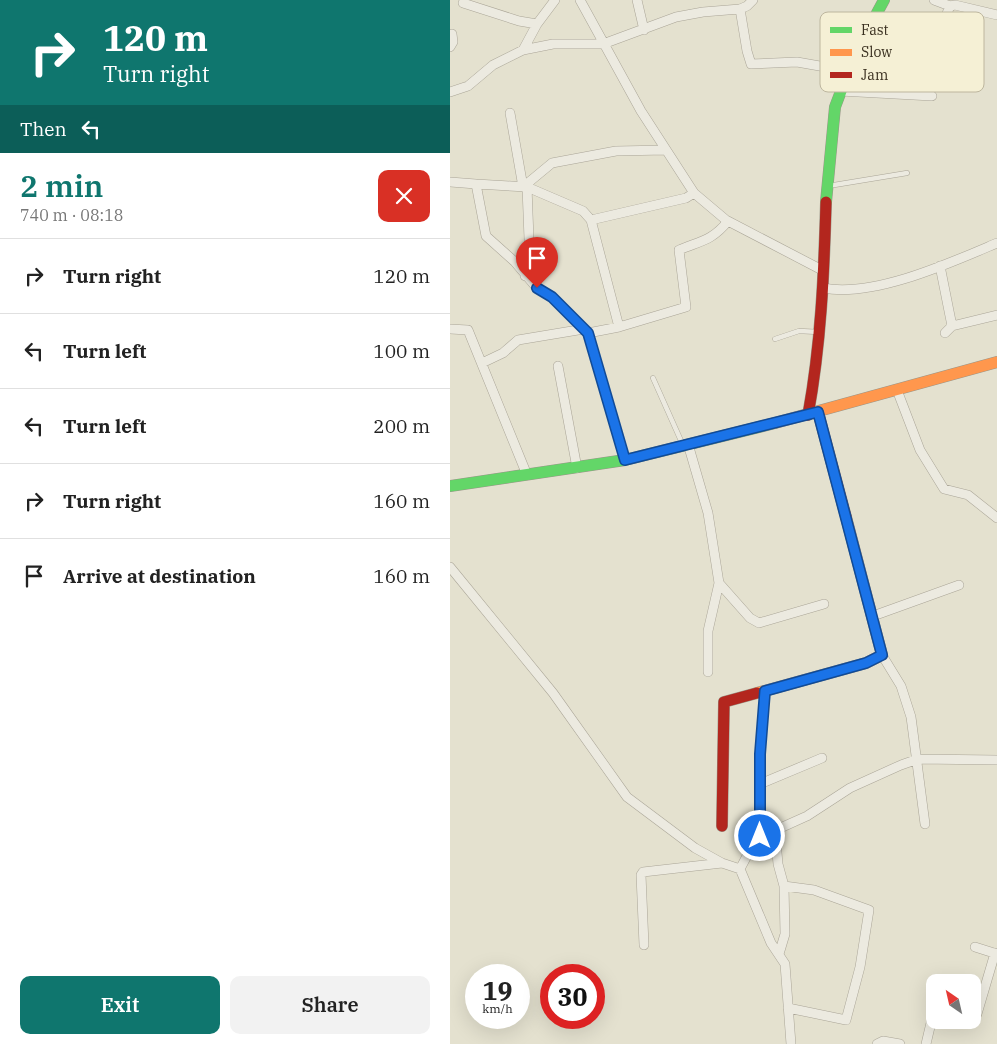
<!DOCTYPE html>
<html lang="en">
<head>
<meta charset="utf-8">
<style>
  :root { --surface:#fff; --page:#f2f2f2; --text:#222; --muted:#767676; --line:#e0e0e0; --accent:#0f766e }
  body { margin:0; font-family:"IBM Plex Serif",serif; background:var(--page); color:var(--text); height:100vh; display:flex; flex-direction:column; font-size:19px; white-space:nowrap }
  * { box-sizing:border-box; margin:0 }
  p { font-size:16px; color:var(--muted) }
  .icon { flex:none; width:28px; height:28px; fill:none; stroke:currentColor; stroke-width:2; stroke-linecap:round; stroke-linejoin:round }
  .map { position:relative; flex:1; overflow:hidden }
  .sheet { display:flex; flex-direction:column; background:var(--surface); width:450px }
  .sheet>* { flex:none }
  .top-card { background:#0f766e; color:#fff; overflow:hidden }
  .needle { width:32px; rotate:326deg }
  .tools { position:absolute; left:476px; top:974px; display:grid; gap:10px }
  .tools a { display:grid; place-items:center; width:55px; height:55px; border-radius:10px; background:var(--surface); box-shadow:0 5px 20px #0002; font-size:25px }
  .speed { position:absolute; left:15px; top:964px; display:flex; gap:10px; font-size:25px; font-weight:700; text-align:center }
  .speed>* { display:grid; place-content:center; width:65px; height:65px; border-radius:50%; background:var(--surface); box-shadow:0 5px 20px #0002; line-height:1 }
  .speed small { font-size:12px; font-weight:400 }
  .speed .limit { border:8px solid #d22; background:#fff; color:#111 }
  .pin { position:absolute; display:grid; place-items:center; width:42px; height:42px; color:#fff; margin:-51px -21px; border-radius:50% 50% 50% 0; rotate:-45deg; box-shadow:0 0 5px #0007 }
  .pin .icon { rotate:45deg }
  .me { position:absolute; width:55px; margin:-28px; rotate:0deg; stroke-linejoin:round; filter:drop-shadow(0 0 4px #0008) }
  .turn { display:flex; align-items:center; gap:18px; height:105px; padding:0 20px; font-size:22px }
  .turn .icon { width:65px; height:65px; stroke-width:2.5 }
  .turn b { display:block; font-size:35px; line-height:42px }
  .then { display:flex; align-items:center; height:48px; padding:0 20px; background:#0003; gap:10px; font-size:19px }
  .round { display:grid; place-items:center; flex:none; width:52px; height:52px; border-radius:10px; background:var(--page) }
  .summary { display:flex; align-items:center; justify-content:space-between; height:85px; padding:0 20px }
  h1 { font-size:30px; font-weight:600; line-height:38px; color:var(--accent) }
  .action { display:flex; gap:10px; margin-top:auto; padding:10px 20px }
  .action a { flex:1; height:58px; border-radius:10px; background:var(--accent); color:#fff; font-size:20px; font-weight:600; line-height:58px; text-align:center }
  .action a+a { background:var(--page); color:var(--text) }
  ul { padding:0; list-style:none }
  li { display:flex; align-items:center; gap:15px; height:75px; padding:0 20px; border-top:1px solid var(--line) }
  li div { flex:1 }
  li b { display:block; font-size:19px }
  li em { font-style:normal }
  main { display:flex; flex:1; min-height:0 }
  .map>svg:first-child { display:block }
  .lines { fill:none; stroke-linecap:round; stroke-linejoin:round }
  .lane-casing { stroke:#aaa597; stroke-width:5.5 }
  .street-casing { stroke:#aaa597; stroke-width:10 }
  .fast-casing { stroke:#999588; stroke-width:12 }
  .slow-casing { stroke:#999588; stroke-width:12 }
  .jam-casing { stroke:#999588; stroke-width:12 }
  .lane { stroke:#eceae0; stroke-width:4.5 }
  .street { stroke:#eceae0; stroke-width:9 }
  .fast { stroke:#63d668; stroke-width:11 }
  .slow { stroke:#ff974d; stroke-width:11 }
  .jam { stroke:#b3261e; stroke-width:11 }
  .route-casing { stroke:#114b97; stroke-width:12 }
  .route { stroke:#1a73e8; stroke-width:9 }
  .key { fill:#f5f0d5; stroke:#bdb69e; stroke-width:1 }
  .key-label { font-size:14px; fill:#392f1f }
</style>
</head>
<body>
<main>
<section class="sheet">
<div class="top-card">
<div class="turn"><svg class="icon" aria-label="right" viewBox="0 0 24 24"><path d="M7 20v-9h11M14 6l5 5-5 5"/></svg><div><b>120 m</b>Turn right</div></div>
<div class="then">Then<svg class="icon" aria-label="left" viewBox="0 0 24 24"><path d="M17 20v-9H6M10 6l-5 5 5 5"/></svg></div>
</div>
<div class="summary"><div><h1>2 min</h1><p>740 m · 08:18</p></div><a class="round" style="background:#d93025;color:#fff"><svg class="icon" aria-label="close" viewBox="0 0 24 24"><path d="M6 6l12 12M18 6L6 18"/></svg></a></div>
<ul>
<li><svg class="icon" aria-label="right" viewBox="0 0 24 24"><path d="M7 20v-9h11M14 6l5 5-5 5"/></svg><div><b>Turn right</b></div><em>120 m</em></li>
<li><svg class="icon" aria-label="left" viewBox="0 0 24 24"><path d="M17 20v-9H6M10 6l-5 5 5 5"/></svg><div><b>Turn left</b></div><em>100 m</em></li>
<li><svg class="icon" aria-label="left" viewBox="0 0 24 24"><path d="M17 20v-9H6M10 6l-5 5 5 5"/></svg><div><b>Turn left</b></div><em>200 m</em></li>
<li><svg class="icon" aria-label="right" viewBox="0 0 24 24"><path d="M7 20v-9h11M14 6l5 5-5 5"/></svg><div><b>Turn right</b></div><em>160 m</em></li>
<li><svg class="icon" aria-label="arrive" viewBox="0 0 24 24"><path d="M6 21V4h12l-3 4 3 4H6"/></svg><div><b>Arrive at destination</b></div><em>160 m</em></li>
</ul>
<div class="action"><a>Exit</a><a>Share</a></div>
</section>
<div class="map">
<svg width="547" height="1044" viewBox="0 0 547 1044">
  <rect width="100%" height="100%" fill="#e4e1cf"/>
  <g class="lines">
    <defs>
      <path id="lane" d="M378 186 457 173
        M325 339 349 331 369 332
        M203 378 232 443"/>
      <path id="street" d="M130 0 191 111 244 193 276 220 372 270
        M187 0 194 30
        M484 0 500 6
        M13 3 69 21 87 24
        M290 9 297 51 301 64 347 62 398 71
        M487 38 500 6 505 5 547 15
        M0 47 3 42 2 34
        M73 50 87 24 105 0
        M390 91 482 96
        M0 92 18 86 43 65 73 50 103 44H153L226 17 253 12 290 9 297 6 303 0
        M60 113 73 187
        M0 182 26 184
        M73 187 102 163 166 151 216 150
        M490 266 502 326 547 315
        M75 276 80 265 77 187
        M373 288C423 298 500 263 547 243
        M169 327 141 220 236 198 244 193
        M0 329 18 330 77 475
        M138 333 102 297 87 288 65 262 36 236 26 184 77 187 133 211 141 220
        M495 333 502 326
        M32 363 53 353 68 340 134 329
        M108 366 127 468
        M447 390 470 450 494 489 518 495 547 518
        M238 444 258 513 269 583 258 631V672
        M175 460 138 333 169 327 236 307 229 250C250 241 262 241 278 221
        M0 567 103 693 177 797 245 848 272 863
        M269 583 300 618 309 623 374 604
        M423 616 509 585
        M432 655 451 686 461 717 475 824
        M310 784 372 758
        M325 830 328 864 334 886
        M310 836V754L315 691
        M194 945 191 875 193 872 272 863 290 869
        M525 947 547 954
        M329 954 335 934 334 886 364 890 419 910 410 967 396 1020 338 1008
        M527 1014 545 953
        M341 1044 335 964 321 943 290 869 306 839 357 816 400 788 451 765 468 759 547 760
        M427 1044 433 1041 450 1044
        M476 1044 485 1006"/>
      <path id="fast" d="M376 202 385 107 405 54 434 0
        M0 486 175 460 325 423"/>
      <path id="slow" d="M325 423 547 362
        M307 693 416 663 432 655 396 517"/>
      <path id="jam" d="M368 412 396 517
        M358 415C371 344 374 274 376 202
        M272 826 274 702 307 693"/>
    </defs>
    <!-- lane casing -->
    <use href="#lane" class="lane-casing"/>
    <!-- street casing -->
    <use href="#street" class="street-casing"/>
    <!-- fast casing -->
    <use href="#fast" class="fast-casing"/>
    <!-- slow casing -->
    <use href="#slow" class="slow-casing"/>
    <!-- jam casing -->
    <use href="#jam" class="jam-casing"/>
    <!-- lane -->
    <use href="#lane" class="lane"/>
    <!-- street -->
    <use href="#street" class="street"/>
    <!-- fast -->
    <use href="#fast" class="fast"/>
    <!-- slow -->
    <use href="#slow" class="slow"/>
    <!-- jam -->
    <use href="#jam" class="jam"/>
  </g>
  <g class="lines">
    <defs>
      <path id="route" d="M87 288 102 297 138 333 175 460 368 412 432 655 416 663 315 691 310 754V836"/>
    </defs>
    <!-- route casing -->
    <use href="#route" class="route-casing"/>
    <!-- route -->
    <use href="#route" class="route"/>
  </g>
  <!-- legend -->
  <rect x="370" y="12" width="164" height="80" rx="8" class="key"/>
  <rect x="380" y="27" width="22" height="6" fill="#63d668"/>
  <rect x="380" y="49" width="22" height="7" fill="#ff974d"/>
  <rect x="380" y="72" width="22" height="6" fill="#b3261e"/>
  <g class="key-label">
    <text x="411" y="35">Fast</text>
    <text x="411" y="57">Slow</text>
    <text x="411" y="80">Jam</text>
  </g>
</svg>
<div class="tools">
<a><svg class="needle" viewBox="-14 -14 28 28"><path d="M0-13l5 13h-10z" fill="#e53935"/><path d="M0 13l5-13h-10z" fill="#767676"/></svg></a>
</div>
<div class="speed"><div>19<small>km/h</small></div><div class="limit">30</div></div>
<div class="pin" style="left:87px;top:288px;background:#d93025"><svg class="icon" aria-label="arrive" viewBox="0 0 24 24"><path d="M6 21V4h12l-3 4 3 4H6"/></svg></div>
<svg class="me" style="left:310px;top:836px" viewBox="-20 -20 40 40"><circle r="17" fill="#1a73e8" stroke="#fff" stroke-width="3"/><path d="M0-11L8 9 0 5-8 9z" fill="#fff"/></svg>
</div>
</main>
</body>
</html>
